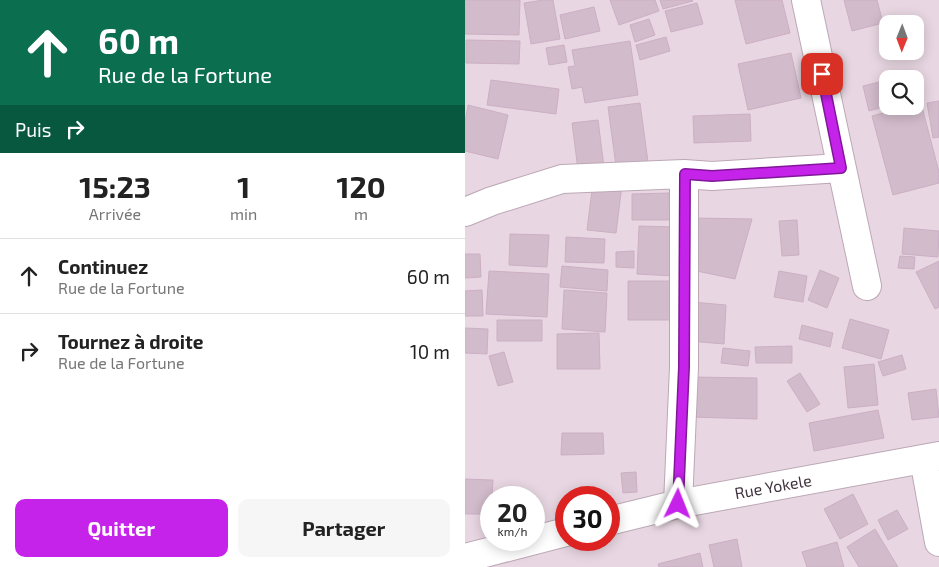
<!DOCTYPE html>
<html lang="fr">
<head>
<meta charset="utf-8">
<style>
  :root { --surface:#fff; --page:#f6f6f6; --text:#222; --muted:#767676; --line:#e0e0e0; --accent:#c623ea }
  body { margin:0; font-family:"Exo 2",sans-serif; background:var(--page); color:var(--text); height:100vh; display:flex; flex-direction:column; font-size:19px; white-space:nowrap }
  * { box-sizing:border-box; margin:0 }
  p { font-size:16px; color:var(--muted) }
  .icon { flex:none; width:28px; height:28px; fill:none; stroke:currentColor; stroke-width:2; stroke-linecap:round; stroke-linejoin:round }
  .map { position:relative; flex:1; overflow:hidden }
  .drawer { display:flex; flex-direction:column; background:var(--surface); width:465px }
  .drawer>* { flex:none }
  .top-card { background:#0b6e4f; color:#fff; overflow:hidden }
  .needle { width:32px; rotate:181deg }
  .buttons { position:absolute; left:414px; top:15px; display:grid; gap:10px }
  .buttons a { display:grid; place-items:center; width:45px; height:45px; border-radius:10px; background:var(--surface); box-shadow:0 2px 12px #0003; font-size:25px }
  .speed { position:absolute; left:15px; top:486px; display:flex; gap:10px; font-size:25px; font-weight:700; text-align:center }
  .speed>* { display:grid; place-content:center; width:65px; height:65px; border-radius:50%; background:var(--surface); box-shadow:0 2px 12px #0003; line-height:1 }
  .speed small { font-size:12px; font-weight:400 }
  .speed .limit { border:8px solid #d22; background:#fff; color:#111 }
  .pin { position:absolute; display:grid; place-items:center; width:42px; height:42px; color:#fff; margin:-21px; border-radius:10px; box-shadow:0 2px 8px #0006 }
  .me { position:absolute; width:55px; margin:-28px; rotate:2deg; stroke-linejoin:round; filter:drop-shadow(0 0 4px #0008) }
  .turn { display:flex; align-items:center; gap:18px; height:105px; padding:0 15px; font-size:22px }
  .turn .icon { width:65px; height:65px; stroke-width:2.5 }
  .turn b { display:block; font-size:35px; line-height:42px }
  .then { display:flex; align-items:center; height:48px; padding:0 15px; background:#0003; gap:10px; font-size:19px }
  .eta { display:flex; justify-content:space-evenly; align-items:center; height:85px; text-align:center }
  .eta b { font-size:30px; font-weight:700; line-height:35px }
  .action { display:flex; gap:10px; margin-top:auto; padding:10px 15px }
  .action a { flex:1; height:58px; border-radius:10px; background:var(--accent); color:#fff; font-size:20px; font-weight:700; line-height:58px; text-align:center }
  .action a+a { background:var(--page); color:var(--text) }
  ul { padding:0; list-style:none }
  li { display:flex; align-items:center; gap:15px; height:75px; padding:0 15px; border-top:1px solid var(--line) }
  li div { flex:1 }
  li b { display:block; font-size:19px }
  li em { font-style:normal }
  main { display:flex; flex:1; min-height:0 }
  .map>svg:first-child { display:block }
  .residential { fill:#e8d7e2; fill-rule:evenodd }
  .building { fill:#d2bbcb; stroke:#ccafc4 }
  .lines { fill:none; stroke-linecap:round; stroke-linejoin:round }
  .minor-casing { stroke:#bca8b5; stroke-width:30 }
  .minor { stroke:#fff; stroke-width:28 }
  .route-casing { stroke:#811798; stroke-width:12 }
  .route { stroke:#c623ea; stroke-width:9 }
  .labels { text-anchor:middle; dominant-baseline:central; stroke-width:5; stroke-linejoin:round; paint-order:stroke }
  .street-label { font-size:16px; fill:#43353f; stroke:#fff }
</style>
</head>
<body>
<main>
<section class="drawer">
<div class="top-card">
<div class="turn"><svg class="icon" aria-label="ahead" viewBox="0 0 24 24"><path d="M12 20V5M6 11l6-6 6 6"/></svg><div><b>60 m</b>Rue de la Fortune</div></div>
<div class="then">Puis<svg class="icon" aria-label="right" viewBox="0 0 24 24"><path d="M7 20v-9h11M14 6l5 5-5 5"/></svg></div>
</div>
<div class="eta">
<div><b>15:23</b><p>Arrivée</p></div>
<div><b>1</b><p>min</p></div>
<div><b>120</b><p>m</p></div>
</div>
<ul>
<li><svg class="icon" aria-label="ahead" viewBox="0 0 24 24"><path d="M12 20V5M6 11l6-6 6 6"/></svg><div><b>Continuez</b><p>Rue de la Fortune</p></div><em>60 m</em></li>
<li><svg class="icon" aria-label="right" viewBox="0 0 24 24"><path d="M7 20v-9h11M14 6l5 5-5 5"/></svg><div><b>Tournez à droite</b><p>Rue de la Fortune</p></div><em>10 m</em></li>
</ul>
<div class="action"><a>Quitter</a><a>Partager</a></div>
</section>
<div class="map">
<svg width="474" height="567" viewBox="0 0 474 567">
  <rect width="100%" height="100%" fill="#f1e5ec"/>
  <!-- residential -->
  <path class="residential" d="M0 0H474V567H0ZM422 24H450V51H422ZM422 79H450V106H422ZM26 498H69V540H26ZM101 498H144V540H101Z"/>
  <!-- building -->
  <path class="building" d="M0 0H55L54 35 0 34Z
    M78 0H88L95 39 66 44 59 3Z
    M145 0H190L194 11 154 25Z
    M195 0H227L228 1 198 9Z
    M270 0H317L325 33 281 44Z
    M379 0H412L418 23 387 31Z
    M232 3 238 24 206 32 200 11Z
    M129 7 135 31 100 39 95 15Z
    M184 19 190 35 170 42 165 25Z
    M201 37 205 51 175 60 171 45Z
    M1 40 55 41 54 64 1 63Z
    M165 41 173 95 120 103 117 87 107 89 103 67 110 66 107 50Z
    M99 45 102 62 84 65 81 48Z
    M326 53 336 98 283 110 273 64Z
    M26 80 94 89 91 114 22 105Z
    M422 80V106L404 111 398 86Z
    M474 101V137L468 138 462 103Z
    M175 103 183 162 151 166 143 107Z
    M456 103 474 172V183L428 195 407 116 444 106H450V105Z
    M3 105 43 115 33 159 0 151V122Z
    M285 114 286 141 229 143 228 116Z
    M133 120 139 167 113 170 107 123Z
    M128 182 157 185 151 233 122 230Z
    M204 193 205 220H167V194Z
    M229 218 287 219 270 279 227 270Z
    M332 220 334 255 317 256 314 221Z
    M174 226 210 227 209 276 172 274Z
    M439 228 474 231 473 257 437 254Z
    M45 234 84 235 82 267 44 265Z
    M101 237 140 239 139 263 100 262Z
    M169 251V268L151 267V252Z
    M0 254H15L16 277 0 278Z
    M435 256 450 257 449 269 433 268Z
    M474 261V307L470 309 451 272Z
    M97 266 143 270 142 291 95 287Z
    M355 270 374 278 362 308 343 300Z
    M24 271 84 274 82 317 21 314Z
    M314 271 342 276 338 302 309 297Z
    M163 281H209V320H163Z
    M17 290 18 316H0V291Z
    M99 290 142 293 140 332 97 329Z
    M227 302 261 305 259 344 224 341Z
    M385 319 424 330 416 359 377 348Z
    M32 320H77V341H32Z
    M337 325 368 333 365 347 334 339Z
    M0 328 23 329 22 354 0 353Z
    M134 333 135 369H92V334Z
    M327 346V363H291L290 347Z
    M258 348 285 351 283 366 256 363Z
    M39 352 48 382 33 386 24 356Z
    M437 355 441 369 418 376 413 362Z
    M409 364 413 405 383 408 379 367Z
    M335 373 355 404 342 412 322 381Z
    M227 377 292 378V419L227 417Z
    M471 389 474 417 447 420 443 393Z
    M413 410 419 438 349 451 344 423Z
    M97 433H138L139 454 96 455Z
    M171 472 172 492 158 493 156 473Z
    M0 479 28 480 26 514H0Z
    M388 494 403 524 375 539 359 509Z
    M432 510 443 529 423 540 413 520Z
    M410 529 433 567H394L382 547Z
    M272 539 277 567H249L244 545Z
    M372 542 379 567H342L337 552Z
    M235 553 238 567H194L193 564Z"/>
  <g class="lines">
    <defs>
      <path id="minor" d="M341 0 402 286
        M0 212 27 201 97 179 219 174
        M459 459 474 542
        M213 504 219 367V174L247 176 376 168
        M144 521 213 504 474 456
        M0 558 101 532"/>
    </defs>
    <!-- minor casing -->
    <use href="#minor" class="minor-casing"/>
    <!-- minor -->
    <use href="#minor" class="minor"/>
  </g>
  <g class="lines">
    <defs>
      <path id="route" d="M213 504 219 367 220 174 247 176 376 168 357 74"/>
    </defs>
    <!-- route casing -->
    <use href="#route" class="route-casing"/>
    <!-- route -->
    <use href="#route" class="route"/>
  </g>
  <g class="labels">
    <!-- street labels -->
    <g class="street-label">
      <text transform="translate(308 486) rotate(-10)">Rue Yokele</text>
    </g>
  </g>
</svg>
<div class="buttons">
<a><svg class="needle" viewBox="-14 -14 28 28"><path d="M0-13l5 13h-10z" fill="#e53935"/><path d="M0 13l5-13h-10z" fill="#767676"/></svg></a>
<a><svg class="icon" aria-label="search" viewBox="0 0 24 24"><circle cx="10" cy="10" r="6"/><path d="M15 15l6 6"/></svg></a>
</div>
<div class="speed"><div>20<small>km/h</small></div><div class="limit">30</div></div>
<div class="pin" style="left:357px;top:74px;background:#d93025"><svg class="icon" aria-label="arrive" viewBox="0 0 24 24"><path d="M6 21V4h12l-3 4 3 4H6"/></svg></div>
<svg class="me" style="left:213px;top:504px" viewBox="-20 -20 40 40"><path d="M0-17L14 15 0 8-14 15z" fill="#c623ea" stroke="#fff" stroke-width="4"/></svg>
</div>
</main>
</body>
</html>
